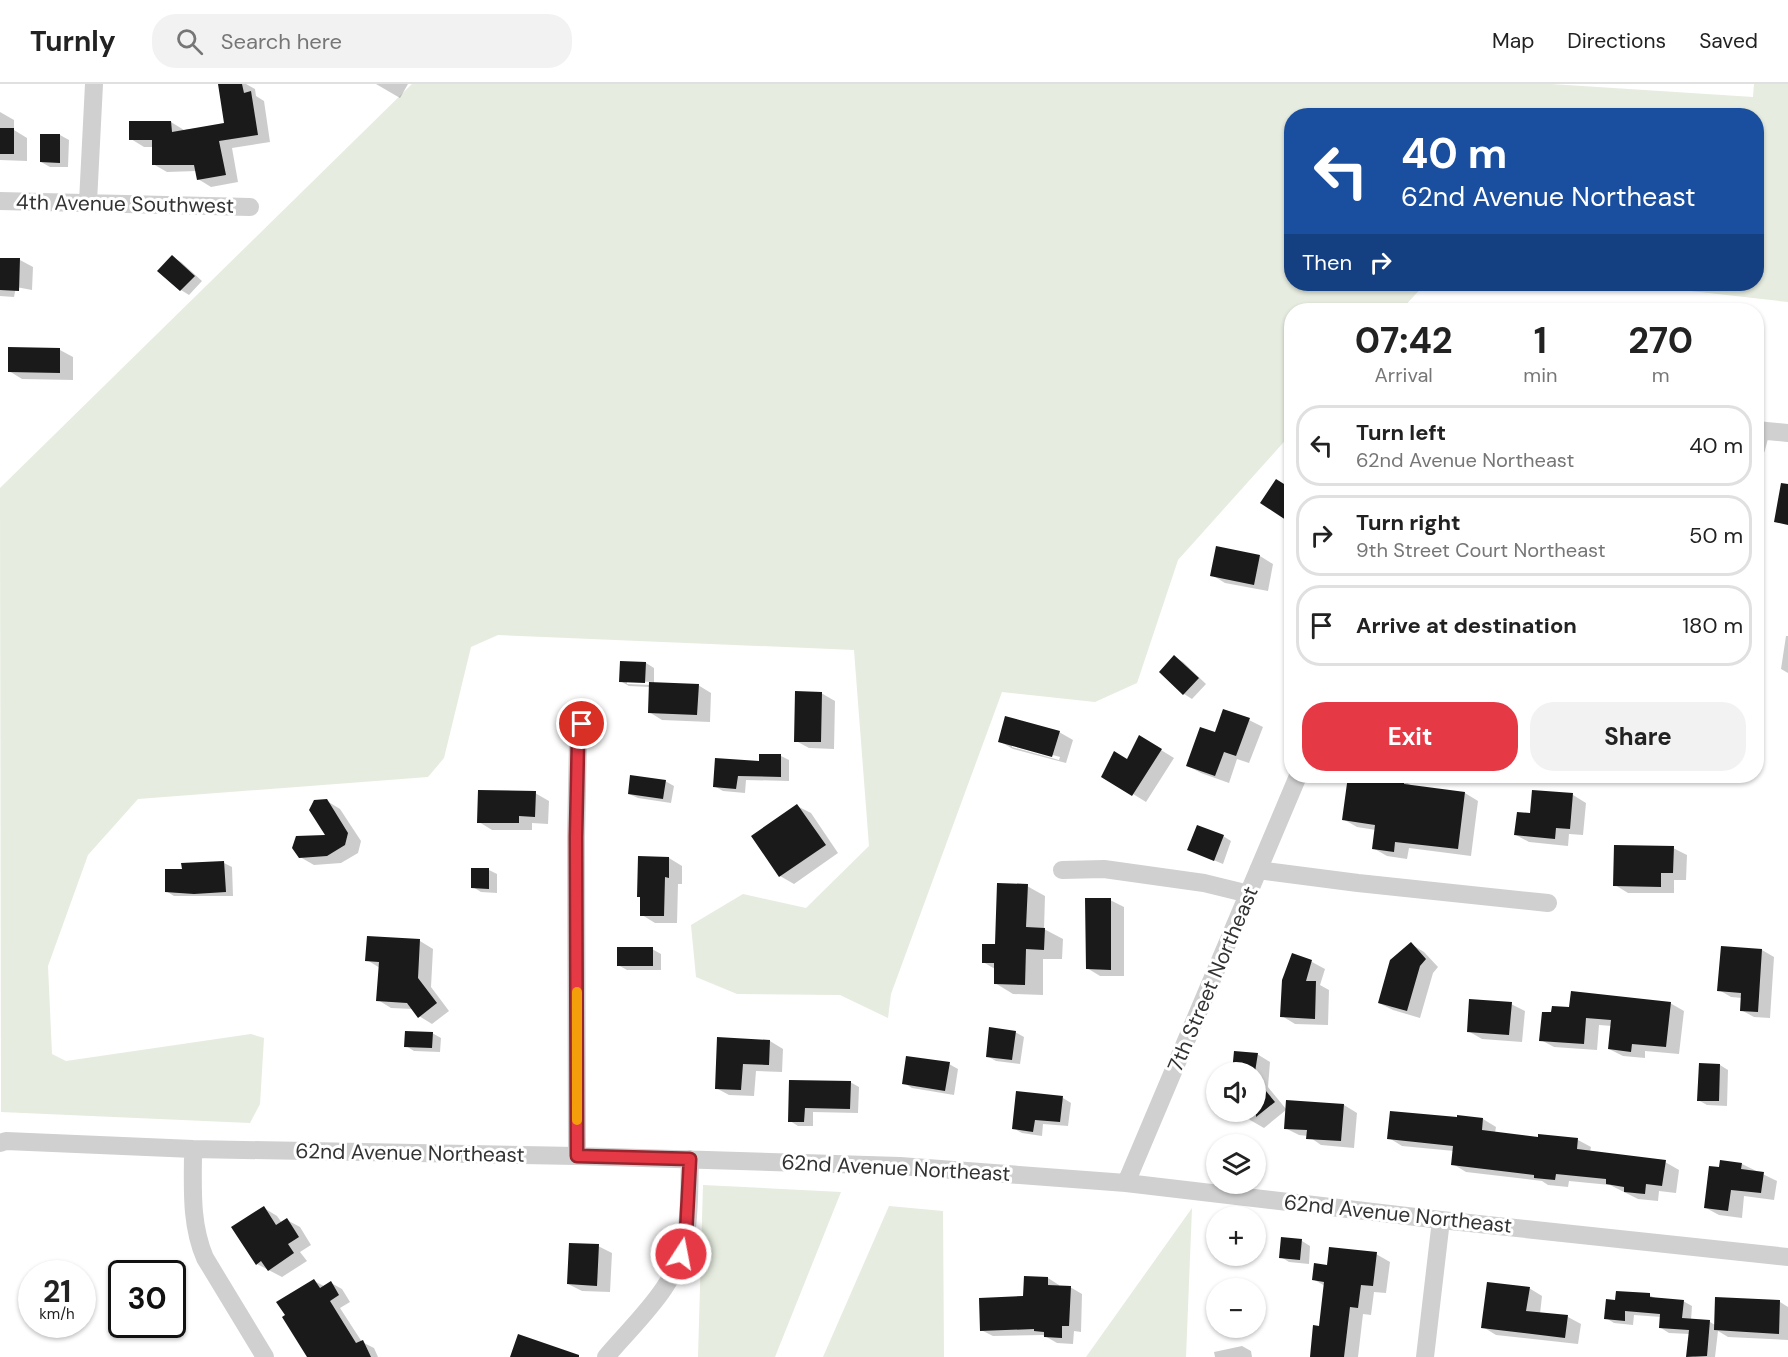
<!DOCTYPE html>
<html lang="en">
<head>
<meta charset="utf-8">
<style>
  :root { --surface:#fff; --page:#f2f2f2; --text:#222; --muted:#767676; --line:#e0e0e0; --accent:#e63946 }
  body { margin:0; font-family:"DM Sans",sans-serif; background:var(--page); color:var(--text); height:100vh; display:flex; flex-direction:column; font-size:22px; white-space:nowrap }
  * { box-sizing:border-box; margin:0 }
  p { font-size:20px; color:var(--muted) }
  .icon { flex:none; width:33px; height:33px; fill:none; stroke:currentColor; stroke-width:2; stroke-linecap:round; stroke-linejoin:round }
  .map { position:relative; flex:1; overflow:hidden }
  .sheet { position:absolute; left:1284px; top:219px; width:480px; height:480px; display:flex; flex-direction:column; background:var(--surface); border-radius:24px; box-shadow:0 2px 4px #0004 }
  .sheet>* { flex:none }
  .banner { position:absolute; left:1284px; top:24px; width:480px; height:183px; border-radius:24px; box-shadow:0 2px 4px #0004; background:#1a4fa0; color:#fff; overflow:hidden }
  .buttons { position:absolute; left:1206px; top:978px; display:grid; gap:12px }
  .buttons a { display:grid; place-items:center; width:60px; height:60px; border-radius:50%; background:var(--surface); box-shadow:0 2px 4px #0004; font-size:30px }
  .speed { position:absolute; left:18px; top:1176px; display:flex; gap:12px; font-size:30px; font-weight:700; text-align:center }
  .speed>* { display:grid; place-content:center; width:78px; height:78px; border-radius:50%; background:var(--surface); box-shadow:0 2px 4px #0004; line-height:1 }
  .speed small { font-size:15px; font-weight:400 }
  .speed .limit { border:3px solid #111; border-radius:9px; background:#fff; color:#111 }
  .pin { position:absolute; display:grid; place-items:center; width:51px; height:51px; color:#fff; margin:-26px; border:3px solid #fff; border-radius:50%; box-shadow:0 2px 6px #0007 }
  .me { position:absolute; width:66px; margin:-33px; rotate:11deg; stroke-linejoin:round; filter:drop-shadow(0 0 4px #0008) }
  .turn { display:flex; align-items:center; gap:21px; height:126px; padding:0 18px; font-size:27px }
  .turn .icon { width:78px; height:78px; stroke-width:2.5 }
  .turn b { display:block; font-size:42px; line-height:51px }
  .then { display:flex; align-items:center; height:57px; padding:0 18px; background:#0003; gap:12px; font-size:22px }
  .eta { display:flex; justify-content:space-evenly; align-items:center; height:102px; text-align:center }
  .eta b { font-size:36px; font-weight:700; line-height:42px }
  .button { display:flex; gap:12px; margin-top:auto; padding:12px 18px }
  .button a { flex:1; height:69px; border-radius:24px; background:var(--accent); color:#fff; font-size:24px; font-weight:700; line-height:69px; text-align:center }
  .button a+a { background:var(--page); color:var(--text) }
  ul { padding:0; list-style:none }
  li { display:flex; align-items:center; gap:18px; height:81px; margin:0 12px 9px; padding:0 6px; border:3px solid var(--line); border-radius:24px }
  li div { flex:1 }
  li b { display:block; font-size:22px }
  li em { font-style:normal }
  header { display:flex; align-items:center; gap:36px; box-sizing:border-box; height:84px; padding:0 30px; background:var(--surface); border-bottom:2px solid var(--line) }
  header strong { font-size:28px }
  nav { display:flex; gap:33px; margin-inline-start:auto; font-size:21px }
  .search { width:420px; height:54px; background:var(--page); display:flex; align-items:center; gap:15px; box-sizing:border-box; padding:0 21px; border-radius:24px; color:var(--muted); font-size:22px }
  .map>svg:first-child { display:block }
  .green { fill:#e6ecdf }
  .shadow { fill:#0003; fill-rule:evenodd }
  .building { fill:#1a1a1a }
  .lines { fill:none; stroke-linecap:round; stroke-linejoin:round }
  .minor { stroke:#d0d0d0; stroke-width:18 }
  .route-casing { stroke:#96252e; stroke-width:15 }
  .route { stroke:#e63946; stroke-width:10 }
  .slow { stroke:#f59e0b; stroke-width:10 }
  .labels { text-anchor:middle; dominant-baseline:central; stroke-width:6; stroke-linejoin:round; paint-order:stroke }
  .street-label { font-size:21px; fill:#333; stroke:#fff }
</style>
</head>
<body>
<header>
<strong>Turnly</strong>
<div class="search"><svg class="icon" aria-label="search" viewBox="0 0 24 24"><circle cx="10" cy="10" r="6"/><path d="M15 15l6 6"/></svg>Search here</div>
<nav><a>Map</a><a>Directions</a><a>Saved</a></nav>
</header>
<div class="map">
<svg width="1788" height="1273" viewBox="0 0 1788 1273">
  <rect width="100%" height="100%" fill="#fff"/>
  <!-- green -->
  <path class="green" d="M412 0H1551L1753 13 1754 0H1788V218L1628 200H1756V32H1292V200H1425L1401 226H1292L1291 350 1178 476 1137 599 1095 618 1002 608 891 910 888 934 840 911 737 910 696 893 691 841 743 810 806 824 869 762 854 566 498 551 471 563 444 674 428 693 138 715 88 771 48 882 52 970 66 977 251 950 264 954 260 1020 250 1039 1 1028 0 404Z
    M703 1101 841 1108 775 1273H698Z
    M889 1122 943 1127 944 1273H823Z
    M1192 1124 1186 1273H1086Z"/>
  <!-- shadow -->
  <path class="shadow" d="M220 0H246L255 5 256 12 264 17 270 58 232 64 238 98 211 103 198 95 197 87 167 88 153 80V63H144L131 55 171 38 184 46 226 40Z
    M376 0H408L400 14Z
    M0 28 14 36V46L27 54V77L0 76Z
    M41 51H60L69 56 68 83H50L41 78Z
    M172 173 181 178 202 197 189 211 181 206Z
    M0 175 20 176 33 183 32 206 16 203 14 213 0 212Z
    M1585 223H1609L1615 226H1585Z
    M60 266 73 273V296L22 295 9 287Z
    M1260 472 1273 480 1268 507 1225 499 1212 491Z
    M1786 552H1788V589L1781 585Z
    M1175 573 1183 578 1206 600 1192 615 1184 610Z
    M646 579 654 584V600L698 601 711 609 710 638 662 636 649 628 650 603 629 602 620 597ZM627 597 653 598 652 601 627 600Z
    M821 609 835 617 834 665 809 664 796 657Z
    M1224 627 1249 636 1263 643 1249 679 1237 675 1229 699 1201 689 1188 682 1215 650Z
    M1059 648 1073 656 1066 679 1013 665 999 657ZM1012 660 1060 673 1059 676 1012 663Z
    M1140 653 1174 674 1146 718 1133 710 1128 677Z
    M781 672 789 676V697L746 696 745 709 723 707 714 702 760 679Z
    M1350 692H1364L1404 697 1414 703 1465 709 1478 717 1471 772 1409 764 1407 775 1387 772 1373 764 1376 746 1357 743 1343 735Z
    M665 697 674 702 671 719 638 714 629 710Z
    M1534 707 1573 711 1586 719 1583 751 1569 750 1568 762 1529 758 1516 751 1532 731Z
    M535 709 549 717 548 740 532 739V746H492L479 738Z
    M327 717 340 725 361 757 358 769 341 779 314 781 300 773 328 752Z
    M797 722 811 729 838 769 794 800 780 792Z
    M1223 752 1231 757 1223 780 1189 766Z
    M1673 764 1687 771 1686 796H1674V809H1628L1615 801Z
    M639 773 669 774 682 782V800H678L677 839H655L642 831Z
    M224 779 232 783 233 812H174L166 807 183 786V781Z
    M489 786 497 790V809L481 808 473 803Z
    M1027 802 1045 812 1044 845 1063 855 1062 875H1043V911L1013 910 995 899V885L983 878 997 862Z
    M1110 816 1124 823V892H1100L1087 884Z
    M368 853 420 857 433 865 431 903 449 927 432 940 419 932 413 925 391 924 378 916 380 884 367 876Z
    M1411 860 1424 868 1438 883 1433 889 1420 934 1393 926 1379 919Z
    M652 865 661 870V886H627L618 881Z
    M1762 866 1774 873 1770 934 1754 933 1741 926 1742 914 1731 913 1719 906Z
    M1293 871 1312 878 1325 885 1320 901 1329 906 1328 941 1295 940 1282 932Z
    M1670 919 1684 927 1679 970 1645 967V974L1623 972 1609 965 1612 942 1599 941 1597 966 1554 963 1541 956 1553 930 1570 925Z
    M1511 920 1525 927 1522 958 1482 955 1468 947Z
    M1015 948 1024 953 1020 980 996 977 987 972Z
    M432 949 441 954 440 968 414 967 406 962Z
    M718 955 770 957 783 965 782 988 756 987 754 1012 729 1011 716 1004Z
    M1235 968 1257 970 1270 978 1268 1003 1286 1025 1344 1021 1357 1029 1354 1064 1321 1061 1308 1052 1299 1051 1285 1044 1286 1026 1264 1044 1250 1036 1243 1028H1256V988H1233Z
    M949 980 958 985 954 1011 912 1004 904 999Z
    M1720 981 1728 986 1727 1022 1707 1021 1698 1016Z
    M790 997 850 998 859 1003 858 1029 813 1028V1042H798L790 1037Z
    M1063 1014 1071 1019 1068 1042 1043 1040 1042 1052 1022 1049 1013 1044Z
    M1483 1035 1496 1043 1495 1049 1539 1054 1578 1056 1591 1063 1590 1068 1665 1078 1679 1086 1676 1109 1659 1107 1658 1117 1638 1115 1610 1101 1569 1097 1568 1103 1548 1101 1542 1097 1466 1088 1453 1080 1454 1067 1402 1062 1389 1054Z
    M1742 1080 1777 1097 1774 1116 1744 1112 1742 1134 1719 1131 1706 1124 1720 1084Z
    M264 1124 277 1132 282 1139 287 1136 300 1143 311 1161 300 1168 307 1177 282 1193 257 1180Z
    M1302 1157 1310 1162 1309 1180 1289 1178 1281 1173Z
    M598 1162 612 1169 610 1208 582 1207 568 1200Z
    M1376 1170 1390 1178 1386 1209 1374 1208 1371 1231 1363 1230 1358 1273H1311L1320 1243 1325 1202 1313 1195 1328 1182Z
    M1048 1194 1059 1201V1203H1070L1082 1210 1081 1248 1074 1247 1073 1260 1057 1259 1043 1251 993 1252 981 1246Z
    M314 1197 324 1202 331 1199 342 1205 350 1218 340 1224 362 1258 374 1264 378 1273H324Z
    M1529 1204 1542 1212 1540 1230 1568 1233 1581 1240 1578 1260 1496 1251 1483 1243Z
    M1649 1211 1657 1215 1683 1217 1692 1222 1691 1236 1710 1238 1715 1241 1780 1218 1788 1223V1256L1728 1253 1718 1247 1715 1273H1695L1688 1269 1690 1250 1669 1249 1661 1244V1233L1634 1231 1633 1241 1614 1239 1606 1234 1617 1217Z
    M1242 1262 1251 1267 1252 1273H1215L1214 1268Z"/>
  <!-- building -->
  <path class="building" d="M218 0H242L244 9 251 7 258 51 219 57 226 91 197 96 194 81H152V56H129V37H171L172 48 224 39Z
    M0 44H14V70H0Z
    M40 50H60V79L40 78Z
    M172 171 195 192 180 207 157 187Z
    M0 174H20L19 207 0 206Z
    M8 263 60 264V289L8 288Z
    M1276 395 1292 405V440L1260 419Z
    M1781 399 1788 400V441L1774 438Z
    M1216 462 1260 471 1254 501 1210 492Z
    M1174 571 1199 594 1183 611 1159 588Z
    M620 577 646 578 645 599 619 598Z
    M649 598 699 600 697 631 648 629Z
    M795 607 822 608 821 658H794Z
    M1223 625 1250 634 1236 672 1224 668 1215 692 1186 682 1200 643 1215 648Z
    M1005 632 1060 647 1052 673 998 658Z
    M1139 651 1162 665 1132 712 1101 693 1114 667 1127 675Z
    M759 670H781V693L738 692 736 705 713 703 715 674 759 677Z
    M630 691 666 696 663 715 628 710Z
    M1348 692H1375L1404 696V700L1465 708 1458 765 1395 758 1394 768 1372 765 1375 741 1342 736Z
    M478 706 536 707 535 733 519 732V739H477Z
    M1532 706 1573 709 1570 745 1556 744 1555 755 1514 751 1517 728 1530 729Z
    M327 715 348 749 345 761 327 772 299 774 292 764 296 752 325 751 309 726 314 716Z
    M797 720 826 761 779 793 751 752Z
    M1197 741 1224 751 1214 777 1187 766Z
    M1614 761 1674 762 1673 789H1661V803L1613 802Z
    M638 772 669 773V794L665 793 664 832H640V813H637Z
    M224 777 226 808 194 810 165 808V785H182L181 779Z
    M471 784H489V805L471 804Z
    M997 799 1028 800 1026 843 1045 844 1044 866 1026 865 1025 901 994 900V879H982V860H995Z
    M1085 814H1111V886L1086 885Z
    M367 852 420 855 418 894 437 919 418 934 407 919 376 917 379 878 365 877Z
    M1411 858 1426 875 1420 882 1407 927 1378 919 1390 876Z
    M1721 862 1762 865 1758 928 1740 927 1741 909 1717 907Z
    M617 863H653V882H617Z
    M1292 869 1312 876 1306 897H1316L1315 935 1280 933 1282 896Z
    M1571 907 1671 918 1666 963 1632 960 1631 968 1608 965 1611 936 1586 934 1584 960 1539 957 1542 928H1551L1552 922 1569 923Z
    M1469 915 1512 918 1509 951 1467 948Z
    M989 943 1016 947 1012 976 986 973Z
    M405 947 433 948 432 964 404 963Z
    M717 953 770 956 769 981 743 980 741 1006 715 1005Z
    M1234 967 1258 969 1255 988H1232Z
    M906 972 950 978 945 1007 902 1000Z
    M1699 979 1720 980 1719 1017H1697Z
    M1256 995 1275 1018 1256 1033Z
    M789 996 851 997 850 1025 805 1024 804 1038H788Z
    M1016 1007 1063 1012 1060 1038 1035 1036 1033 1048 1012 1045Z
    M1286 1016 1344 1020 1341 1057 1306 1055 1307 1046 1284 1045Z
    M1390 1027 1457 1033V1031L1483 1034 1482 1046 1538 1053V1050L1578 1054 1577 1065 1666 1076 1662 1102 1646 1100 1645 1110 1624 1108V1103L1606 1100V1095L1556 1090 1555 1096 1534 1094V1091L1451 1081 1453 1062 1387 1055Z
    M1720 1076 1742 1079 1741 1085 1764 1088 1761 1109 1731 1106 1728 1127 1704 1124 1709 1082 1719 1083Z
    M264 1122 276 1141 287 1134 299 1153 288 1160 294 1169 268 1187 261 1177 256 1181 231 1143Z
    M1281 1153 1302 1155 1300 1176 1279 1174Z
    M569 1159 599 1160 597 1202 567 1200Z
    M1329 1163 1377 1168 1373 1202 1361 1201 1358 1224 1350 1223 1344 1273H1310L1313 1241 1319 1242 1324 1198 1312 1196 1314 1179 1327 1181Z
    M1024 1192 1048 1193V1201L1071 1202 1069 1242H1062V1254L1044 1253V1248L1034 1247V1245L980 1247 979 1214 1023 1212Z
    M314 1195 320 1204 331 1197 339 1211 330 1217 356 1259 363 1256 371 1273H307L282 1233 285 1231 276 1218Z
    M1487 1198 1530 1203 1526 1227 1568 1231 1565 1254 1481 1244Z
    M1616 1207 1650 1209V1213L1684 1216 1682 1234 1710 1236 1707 1272 1686 1273 1689 1246 1659 1244 1660 1230 1625 1227V1237L1604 1235 1606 1215 1615 1216Z
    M1715 1213 1780 1216 1779 1250 1714 1246Z
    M518 1250 579 1271V1273H510Z"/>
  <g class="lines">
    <!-- minor -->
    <path class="minor" d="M0 117 250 123
      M88 118 94 0
      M1756 346 1788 349
      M1756 365 1761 346
      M1062 786 1104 785 1204 799 1249 810
      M1258 786 1358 799 1548 819
      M0 1059 6 1057 193 1065 577 1072 900 1082 1126 1099 1441 1136 1788 1173
      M193 1065C193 1102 190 1139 205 1174L265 1273
      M577 1072 576 753 578 656 582 640
      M1126 1099 1298 692
      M606 1273C637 1236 679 1201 686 1150 690 1126 689 1100 690 1075
      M1425 1273 1441 1136"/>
  </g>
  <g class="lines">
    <defs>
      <path id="route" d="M582 640 578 656 576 753 577 1072 690 1075 686 1150 681 1170"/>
    </defs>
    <!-- route casing -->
    <use href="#route" class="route-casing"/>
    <!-- route -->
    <use href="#route" class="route"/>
    <!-- slow -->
    <path class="slow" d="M577 908V1036"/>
  </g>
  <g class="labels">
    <!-- street labels -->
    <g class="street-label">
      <text transform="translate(125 120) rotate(1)">4th Avenue Southwest</text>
      <text transform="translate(1213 895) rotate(-67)">7th Street Northeast</text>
      <text transform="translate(410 1069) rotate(1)">62nd Avenue Northeast</text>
      <text transform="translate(896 1084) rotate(3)">62nd Avenue Northeast</text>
      <text transform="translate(1398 1130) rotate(6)">62nd Avenue Northeast</text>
    </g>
  </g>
</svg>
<div class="buttons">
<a><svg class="icon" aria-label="sound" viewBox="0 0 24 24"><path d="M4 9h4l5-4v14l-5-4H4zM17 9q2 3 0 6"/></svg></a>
<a><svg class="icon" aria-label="layers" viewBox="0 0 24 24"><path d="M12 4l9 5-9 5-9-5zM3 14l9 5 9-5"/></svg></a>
<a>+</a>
<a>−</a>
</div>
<div class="speed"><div>21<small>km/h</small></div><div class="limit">30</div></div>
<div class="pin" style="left:582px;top:640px;background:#d93025"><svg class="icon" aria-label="arrive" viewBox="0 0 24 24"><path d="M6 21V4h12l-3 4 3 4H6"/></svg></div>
<svg class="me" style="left:681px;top:1170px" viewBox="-20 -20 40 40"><circle r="17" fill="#e63946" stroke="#fff" stroke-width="3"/><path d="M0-11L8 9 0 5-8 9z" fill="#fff"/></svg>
<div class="banner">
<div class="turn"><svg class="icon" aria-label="left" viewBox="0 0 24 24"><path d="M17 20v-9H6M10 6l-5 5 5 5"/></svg><div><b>40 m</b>62nd Avenue Northeast</div></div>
<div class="then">Then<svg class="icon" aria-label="right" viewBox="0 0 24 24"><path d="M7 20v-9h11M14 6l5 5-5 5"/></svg></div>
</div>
<section class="sheet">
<div class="eta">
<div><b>07:42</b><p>Arrival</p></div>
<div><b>1</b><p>min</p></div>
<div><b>270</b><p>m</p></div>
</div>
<ul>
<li><svg class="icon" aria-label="left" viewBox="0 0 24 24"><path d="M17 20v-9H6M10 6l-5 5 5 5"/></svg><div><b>Turn left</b><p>62nd Avenue Northeast</p></div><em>40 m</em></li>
<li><svg class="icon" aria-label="right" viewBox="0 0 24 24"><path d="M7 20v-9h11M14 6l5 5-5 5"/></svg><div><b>Turn right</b><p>9th Street Court Northeast</p></div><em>50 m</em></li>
<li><svg class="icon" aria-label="arrive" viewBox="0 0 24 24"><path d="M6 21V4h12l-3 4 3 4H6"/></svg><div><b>Arrive at destination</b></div><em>180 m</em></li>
</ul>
<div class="button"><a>Exit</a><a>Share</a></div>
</section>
</div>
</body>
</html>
